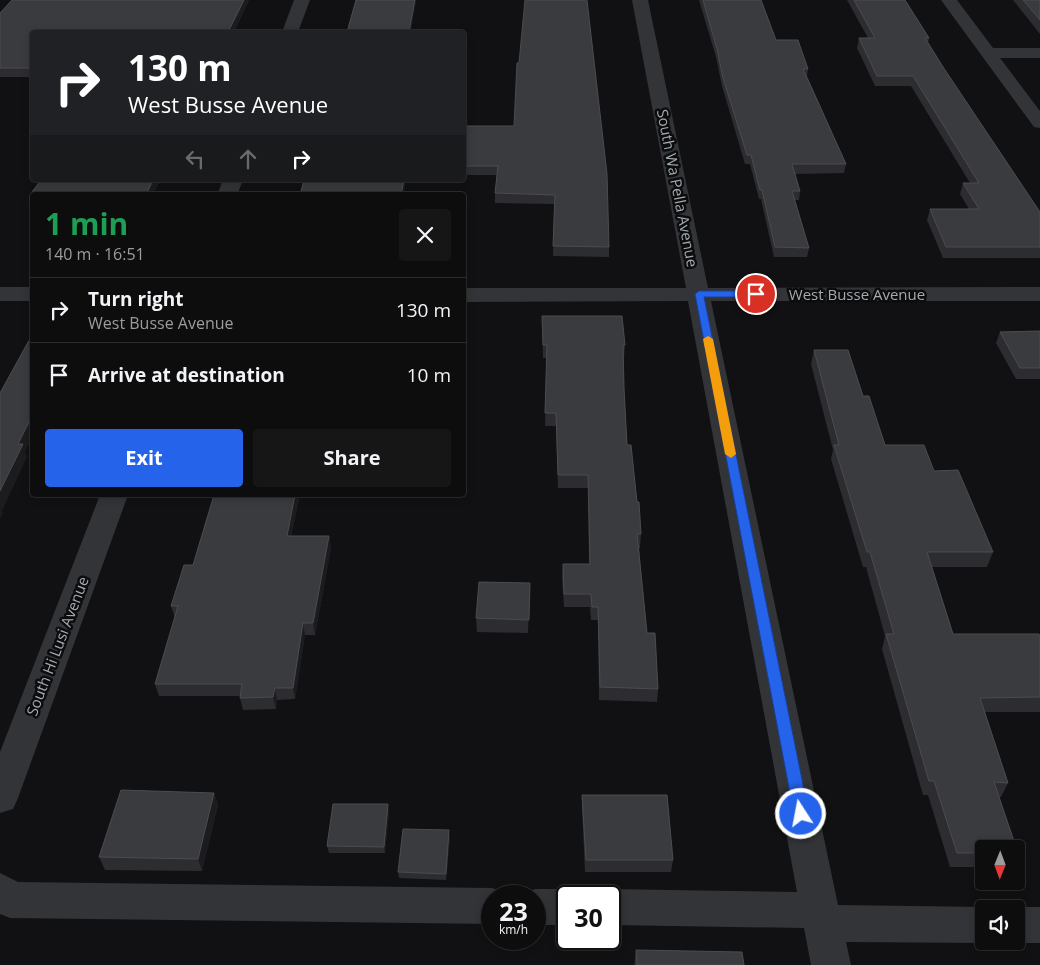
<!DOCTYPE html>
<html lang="en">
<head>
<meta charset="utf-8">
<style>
  :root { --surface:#0d0d0e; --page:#161617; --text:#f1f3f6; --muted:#9a9c9e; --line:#2d2d2e; --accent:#2563eb }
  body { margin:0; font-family:"Open Sans",sans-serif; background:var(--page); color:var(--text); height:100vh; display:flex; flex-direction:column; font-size:19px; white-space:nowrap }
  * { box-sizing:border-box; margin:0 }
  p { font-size:16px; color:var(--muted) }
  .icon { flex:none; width:28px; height:28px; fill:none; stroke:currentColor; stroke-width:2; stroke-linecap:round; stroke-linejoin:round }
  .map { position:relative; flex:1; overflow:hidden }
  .details { position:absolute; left:30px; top:192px; width:436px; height:305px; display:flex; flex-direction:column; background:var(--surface); border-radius:5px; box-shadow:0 2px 8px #0003,0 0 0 1px var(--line) }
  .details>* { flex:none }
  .top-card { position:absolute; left:30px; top:30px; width:436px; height:152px; border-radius:5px; box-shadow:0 2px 8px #0003,0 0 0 1px var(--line); background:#202124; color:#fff; overflow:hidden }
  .needle { width:32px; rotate:181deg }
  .buttons { position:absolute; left:975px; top:840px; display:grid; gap:10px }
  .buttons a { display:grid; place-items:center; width:50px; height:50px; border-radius:5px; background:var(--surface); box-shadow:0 2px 8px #0003,0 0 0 1px var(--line); font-size:25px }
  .speed { position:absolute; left:481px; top:885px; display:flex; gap:10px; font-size:25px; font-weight:700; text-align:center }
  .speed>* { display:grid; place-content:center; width:65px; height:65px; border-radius:50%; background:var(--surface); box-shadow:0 2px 8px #0003,0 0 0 1px var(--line); line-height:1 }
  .speed small { font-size:12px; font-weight:400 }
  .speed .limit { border:2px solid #111; border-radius:8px; background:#fff; color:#111 }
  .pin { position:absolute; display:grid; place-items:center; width:42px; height:42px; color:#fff; margin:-21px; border:2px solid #fff; border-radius:50%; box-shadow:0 1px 5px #0007 }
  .me { position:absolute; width:55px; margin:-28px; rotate:349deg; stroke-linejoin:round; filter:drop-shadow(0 0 4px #0008) }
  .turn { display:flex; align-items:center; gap:18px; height:105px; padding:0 15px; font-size:22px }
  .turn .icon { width:65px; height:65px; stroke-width:2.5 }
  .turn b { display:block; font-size:35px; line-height:42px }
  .lanes { display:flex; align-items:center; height:48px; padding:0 15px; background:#0003; justify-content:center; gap:25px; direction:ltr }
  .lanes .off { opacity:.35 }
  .round { display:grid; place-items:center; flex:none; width:52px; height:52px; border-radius:5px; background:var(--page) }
  .summary { display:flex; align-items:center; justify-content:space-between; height:85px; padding:0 15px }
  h1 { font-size:30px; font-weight:700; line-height:38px; color:#1e9e55 }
  .action { display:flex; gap:10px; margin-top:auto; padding:10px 15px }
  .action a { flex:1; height:58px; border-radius:5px; background:var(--accent); color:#fff; font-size:20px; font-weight:700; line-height:58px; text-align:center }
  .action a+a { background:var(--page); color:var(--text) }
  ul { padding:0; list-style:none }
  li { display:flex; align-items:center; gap:15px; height:65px; padding:0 15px; border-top:1px solid var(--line) }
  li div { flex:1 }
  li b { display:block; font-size:19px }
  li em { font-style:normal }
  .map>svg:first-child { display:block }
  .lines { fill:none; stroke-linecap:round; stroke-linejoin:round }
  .minor { fill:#323437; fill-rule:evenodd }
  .wall { fill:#2d2d31 }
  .shaded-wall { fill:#1c1c1f }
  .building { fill:#3a3b3f; stroke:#4a4c51 }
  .route { fill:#2563eb; stroke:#184099 }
  .slow { fill:#f59e0b }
  .labels { text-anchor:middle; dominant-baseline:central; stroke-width:5; stroke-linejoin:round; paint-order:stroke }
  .street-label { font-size:15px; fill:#a3aab3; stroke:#0c0c0d }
</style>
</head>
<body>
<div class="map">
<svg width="1040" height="965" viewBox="0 0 1040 965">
  <rect width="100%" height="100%" fill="#111113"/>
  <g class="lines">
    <!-- minor -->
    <path class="minor" d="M294 0H310L298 32H282Z
      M632 0H648L708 288 1040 287V301H711L838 905 984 907 990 909H984V941H990L984 943 846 942 851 965H811L804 928 610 925V896H596L610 889 797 892 688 301 464 302V288H686Z
      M941 0H957L993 48H1040V58H1000L1040 111V128L1034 127Z
      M223 180H243L237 195H217Z
      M0 287H32V301H0Z
      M100 495H128L18 798 13 809 0 813V752Z
      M0 873 18 882 492 888 506 893 507 896H492V924L10 918 0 914Z
      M535 889H568L582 894V896H568V925H535V896H521Z
      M1016 907H1040V943H1016L1010 941H1016V909H1010Z"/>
  </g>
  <!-- wall -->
  <path class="wall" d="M12 0H249L234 32H32V77H0V13Z
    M699 0H761L776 40 808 69 807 76 846 164 844 173 795 174 800 191 799 200H795L809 248 807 257H774L761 199H759L750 164H745L722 86 716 57Z
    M847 0H905L929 38 928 43 945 70 1040 212V258H943L927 220 930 209H969L960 194 963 183H970L911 86H875L857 48 859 38H868Z
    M1013 0H1040V34Z
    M514 126 609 247V257L553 256 554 204 495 203V193L497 175H464V145Z
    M41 180H160L153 195H33L32 192Z
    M542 316 625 345 624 357H623L624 388 627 445 637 502 641 534 640 548H639L647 633 658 689 657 702 599 700 598 620H591L590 607H564L562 577 563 564H589L588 488H558L556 426H545L547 358H543Z
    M1040 331V379H1016L996 343 1000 332Z
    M814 350 863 396 885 445 934 471 993 552 987 567H932L953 634 1040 636V712H985L1008 783 1001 797H999L1018 853 1016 857V849H984V867H950L928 795H923L882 649 885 636 866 567H863L831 459 833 450 811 364Z
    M212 495H300L291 536H329L331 548 315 635H305L295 699 277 700 276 709 243 710 240 698V696H159L155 684 175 618 171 606 193 565 213 499Z
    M530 583 528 633 477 632 476 618Z
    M214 793 218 805 202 871 105 870 99 857Z
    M582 795 673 860 671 872H585L582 808Z
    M389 811 385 853H329L327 846Z
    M450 837 446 880 399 878 398 872Z
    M636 950 744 965H634Z"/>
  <!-- shaded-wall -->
  <path class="shaded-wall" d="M244 0H249L234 32H228Z
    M415 0H416L411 32H409Z
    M153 180H160L153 195H146Z
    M404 180H406L404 195H401Z
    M32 416V438L25 452 27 457 2 511 3 513 0 519V491L18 444Z
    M295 495H300L289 548 287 536Z
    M329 536 331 548 315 635 313 623Z
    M303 623 305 635 295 699 293 688Z
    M275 688 277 700 276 709 273 697Z
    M214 793 218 805 202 871 198 859Z
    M388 804 389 811 385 853 384 847Z
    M449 830 450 837 446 880V874Z"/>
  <!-- building -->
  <path class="building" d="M12 0H244L228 32H32V68H0V13Z
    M356 0H415L409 32H347Z
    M525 0H587L607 174 609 247 553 246 555 195 495 193 498 166H464V145L465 126H514L517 63H519Z
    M703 0H761L776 40H798L808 69H803L846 164H792L800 191H792L809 248 775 247 762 190H760L751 155H747L723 78 717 49Z
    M854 0H905L929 38H925L945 70 1040 212V247H946L930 209H979L963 183H979L913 76H877L859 38H875Z
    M1023 0H1040V20Z
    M41 180H153L146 195H65L66 193 32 192Z
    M304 180H404L401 195H300Z
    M542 316H622L625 345H623L624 388 627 445H631L637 502H639L641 534H637L647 633H655L658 689 600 687 598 607H592L591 594H564L563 564H590L588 475H558L556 413H545L547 345H543Z
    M1040 331V368H1020L1000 332Z
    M32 335V416L18 444H23L0 491V393Z
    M814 350H848L863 396H869L885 445H924L934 471 958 470 993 552H927L953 634H1039L1040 636V697L980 698 1008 783 994 782 1018 853H1016V849H984V853H957L934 781H929L886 634H894L870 552H867L834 445H839Z
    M214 495H295L287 536H329L313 623H303L293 688H275L273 697 240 698 242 684H155L178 606H171L184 565H193Z
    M479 582 530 583 529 620 476 618Z
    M121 790 214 793 198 859 99 857Z
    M582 795H667L673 860H586Z
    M333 804H388L384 847 327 846Z
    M403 829 449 830 446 874 398 872Z
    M636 950 742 952 744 965H637Z"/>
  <!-- route -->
  <path class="route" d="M699 291H756L761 294 756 297H704L809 814 806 818 801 820 796 818 794 814 695 294Z"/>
  <!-- slow -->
  <path class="slow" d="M708 336 713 339 736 454 731 458 725 454 703 339Z"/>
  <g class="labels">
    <!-- street labels -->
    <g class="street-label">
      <text transform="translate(678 188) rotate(79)">South Wa Pella Avenue</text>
      <text x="857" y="294">West Busse Avenue</text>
      <text transform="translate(57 646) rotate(-69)">South Hi Lusi Avenue</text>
    </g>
  </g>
</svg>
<div class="buttons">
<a><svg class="needle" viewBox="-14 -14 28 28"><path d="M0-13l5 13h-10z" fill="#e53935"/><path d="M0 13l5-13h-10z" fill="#9a9c9e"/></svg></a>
<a><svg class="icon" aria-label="sound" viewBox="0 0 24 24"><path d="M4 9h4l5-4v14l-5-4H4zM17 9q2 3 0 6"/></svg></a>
</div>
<div class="speed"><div>23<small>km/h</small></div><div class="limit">30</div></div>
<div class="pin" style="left:756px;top:294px;background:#d93025"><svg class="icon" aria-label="arrive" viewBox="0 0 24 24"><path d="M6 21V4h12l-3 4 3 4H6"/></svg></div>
<svg class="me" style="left:801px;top:814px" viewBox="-20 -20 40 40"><circle r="17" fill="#2563eb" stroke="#fff" stroke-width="3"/><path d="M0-11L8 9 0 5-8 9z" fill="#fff"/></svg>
<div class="top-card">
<div class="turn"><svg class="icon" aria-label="right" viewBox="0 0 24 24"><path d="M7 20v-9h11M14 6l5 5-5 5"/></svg><div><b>130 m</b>West Busse Avenue</div></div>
<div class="lanes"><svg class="icon off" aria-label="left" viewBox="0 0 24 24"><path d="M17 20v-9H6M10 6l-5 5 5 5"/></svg><svg class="icon off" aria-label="ahead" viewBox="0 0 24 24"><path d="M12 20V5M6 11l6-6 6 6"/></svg><svg class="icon" aria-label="right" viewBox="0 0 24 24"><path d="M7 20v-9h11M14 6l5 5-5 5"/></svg></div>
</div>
<section class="details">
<div class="summary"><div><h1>1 min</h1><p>140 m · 16:51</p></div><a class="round"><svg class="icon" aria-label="close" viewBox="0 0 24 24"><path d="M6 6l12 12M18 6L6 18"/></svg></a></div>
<ul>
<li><svg class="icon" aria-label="right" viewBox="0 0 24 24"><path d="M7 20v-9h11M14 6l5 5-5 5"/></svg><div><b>Turn right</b><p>West Busse Avenue</p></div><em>130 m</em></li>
<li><svg class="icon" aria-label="arrive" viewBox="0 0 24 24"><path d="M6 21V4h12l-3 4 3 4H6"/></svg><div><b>Arrive at destination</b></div><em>10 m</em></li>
</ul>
<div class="action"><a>Exit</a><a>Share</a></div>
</section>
</div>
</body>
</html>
